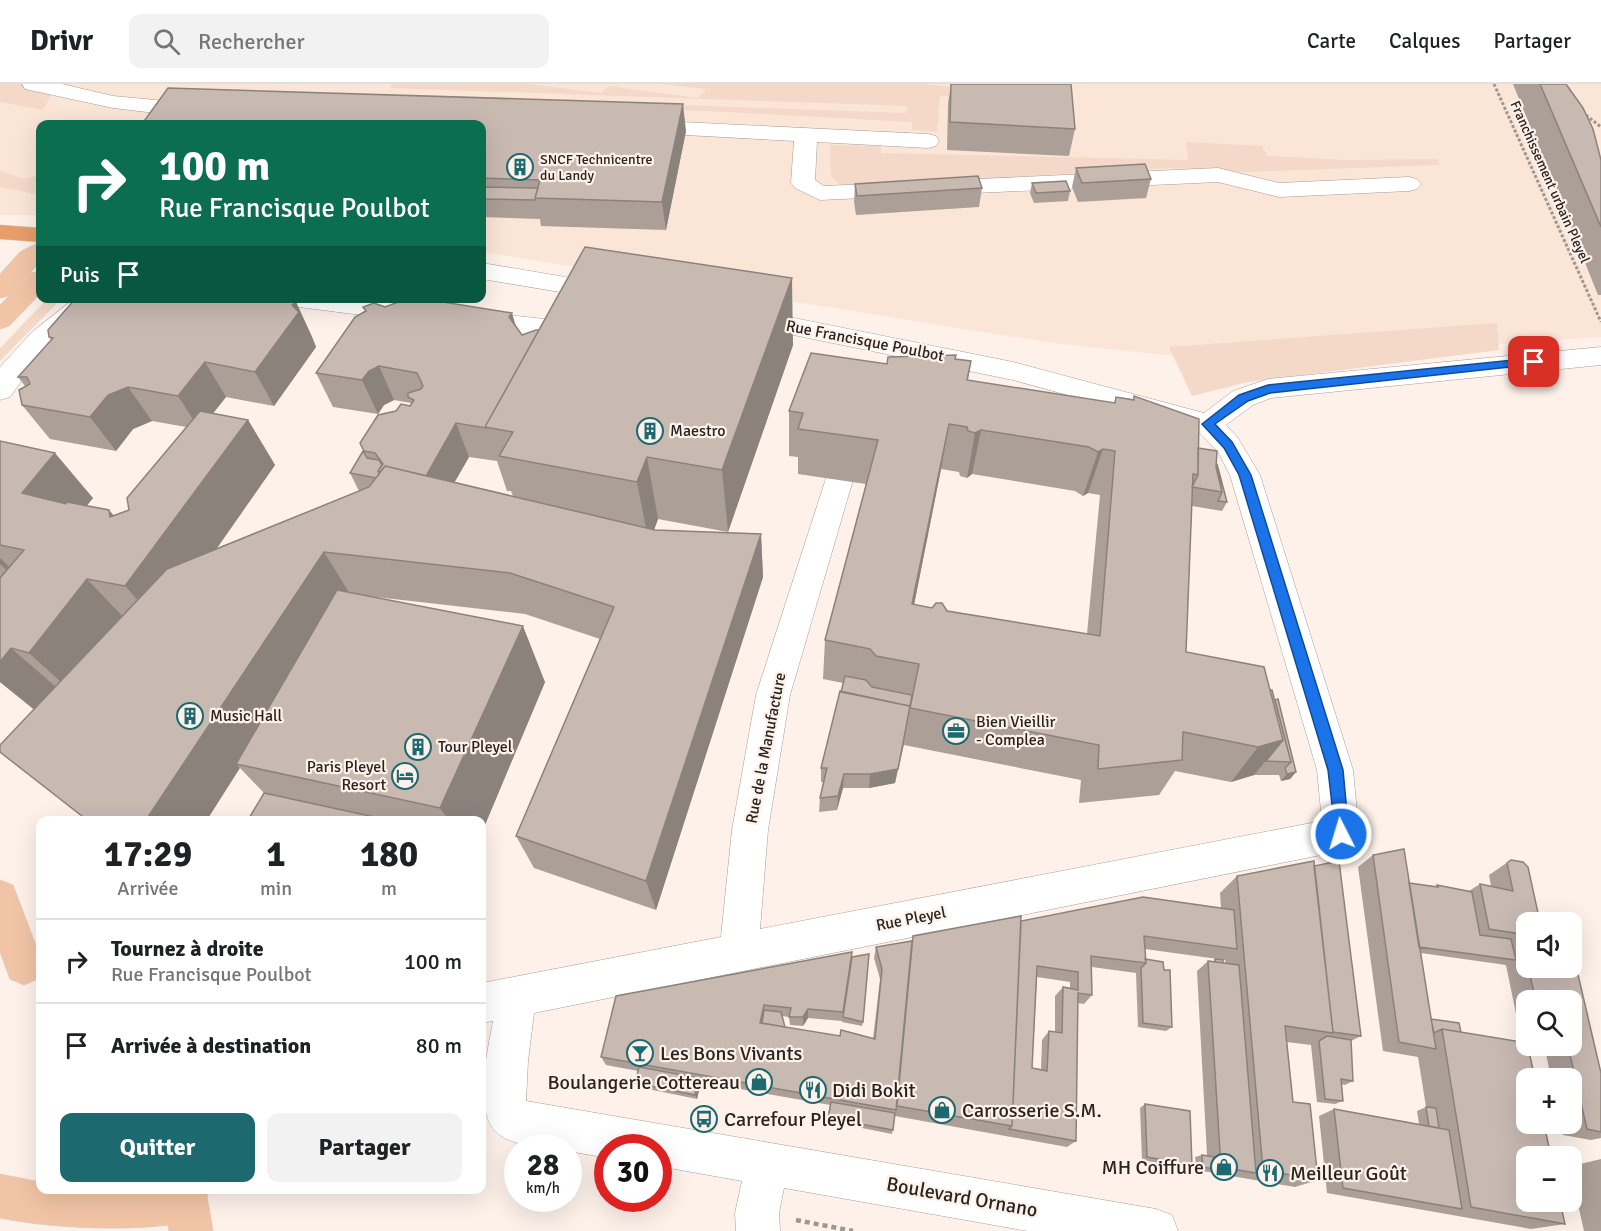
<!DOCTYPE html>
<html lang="fr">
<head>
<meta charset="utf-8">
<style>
  :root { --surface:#fff; --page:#f2f2f2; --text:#202124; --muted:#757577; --line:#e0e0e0; --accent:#1d6970 }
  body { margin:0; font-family:Signika,sans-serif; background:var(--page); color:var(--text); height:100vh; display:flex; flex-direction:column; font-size:22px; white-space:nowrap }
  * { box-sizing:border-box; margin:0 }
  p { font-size:20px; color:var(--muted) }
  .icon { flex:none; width:33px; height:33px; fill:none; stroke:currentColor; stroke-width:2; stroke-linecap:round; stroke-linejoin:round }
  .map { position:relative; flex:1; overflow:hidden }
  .details { position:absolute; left:36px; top:732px; width:450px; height:378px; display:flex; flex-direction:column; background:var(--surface); border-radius:12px; box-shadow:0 6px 24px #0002 }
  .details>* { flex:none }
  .guide { position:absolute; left:36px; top:36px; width:450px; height:183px; border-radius:12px; box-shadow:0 6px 24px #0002; background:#0b6e4f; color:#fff; overflow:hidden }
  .buttons { position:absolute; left:1516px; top:828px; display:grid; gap:12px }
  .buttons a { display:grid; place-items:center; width:66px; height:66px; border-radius:12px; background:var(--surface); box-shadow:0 6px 24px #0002; font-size:30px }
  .speed { position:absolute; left:504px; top:1050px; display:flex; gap:12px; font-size:30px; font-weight:700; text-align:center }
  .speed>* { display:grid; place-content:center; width:78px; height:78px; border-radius:50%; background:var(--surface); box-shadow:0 6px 24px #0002; line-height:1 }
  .speed small { font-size:15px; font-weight:400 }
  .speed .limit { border:9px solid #d22; background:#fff; color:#111 }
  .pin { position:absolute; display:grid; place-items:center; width:51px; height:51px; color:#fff; margin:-26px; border-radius:12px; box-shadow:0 3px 9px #0006 }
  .me { position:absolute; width:66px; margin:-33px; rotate:355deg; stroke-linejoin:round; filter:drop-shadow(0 0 4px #0008) }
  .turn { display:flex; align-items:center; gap:21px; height:126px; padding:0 24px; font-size:27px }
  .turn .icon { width:78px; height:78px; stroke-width:2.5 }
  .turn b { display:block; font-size:42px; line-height:51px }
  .then { display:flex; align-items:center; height:57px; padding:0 24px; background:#0003; gap:12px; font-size:22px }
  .eta { display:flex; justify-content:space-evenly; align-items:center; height:102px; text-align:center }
  .eta b { font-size:36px; font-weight:700; line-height:42px }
  .cta { display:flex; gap:12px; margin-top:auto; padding:12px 24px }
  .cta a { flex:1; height:69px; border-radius:12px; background:var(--accent); color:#fff; font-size:24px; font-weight:700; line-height:69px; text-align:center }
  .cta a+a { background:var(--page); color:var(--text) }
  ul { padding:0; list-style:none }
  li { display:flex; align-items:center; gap:18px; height:84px; padding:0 24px; border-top:2px solid var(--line) }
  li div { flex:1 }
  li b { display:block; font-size:22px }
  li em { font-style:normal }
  header { display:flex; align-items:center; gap:36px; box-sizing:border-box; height:84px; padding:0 30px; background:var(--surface); border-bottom:2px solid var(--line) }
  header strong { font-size:28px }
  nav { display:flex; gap:33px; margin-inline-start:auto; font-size:21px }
  .search { width:420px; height:54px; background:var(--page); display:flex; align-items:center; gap:15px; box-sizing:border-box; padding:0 21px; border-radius:12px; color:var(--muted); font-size:22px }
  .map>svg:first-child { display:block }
  .built { fill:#fbe5d7 }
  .green { fill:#f4d9c9 }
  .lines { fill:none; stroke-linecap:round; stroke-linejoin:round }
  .minor-casing { stroke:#aa9c94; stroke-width:1 }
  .major-casing { stroke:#d4d3d2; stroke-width:1 }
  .highway-casing { stroke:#d4d3d2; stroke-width:1 }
  .path-far1 { stroke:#9f9691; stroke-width:3; stroke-dasharray:3 2; stroke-linecap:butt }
  .path { stroke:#9f9691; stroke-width:4.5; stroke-dasharray:5 4; stroke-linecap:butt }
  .minor { fill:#fff; fill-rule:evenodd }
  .major { fill:#f1c4a6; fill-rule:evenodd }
  .highway { fill:#e89d6b; fill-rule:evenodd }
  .path-bridge { stroke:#9f9691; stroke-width:3; stroke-dasharray:3 2; stroke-linecap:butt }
  .wall { fill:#ac9f98; fill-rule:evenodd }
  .shaded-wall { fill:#8c827c }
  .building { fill:#c8b9b1; stroke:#8c827c; stroke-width:1.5; fill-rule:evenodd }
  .route { fill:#1a73e8; stroke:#114b97; stroke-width:1.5 }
  .labels { text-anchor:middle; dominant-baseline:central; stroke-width:4.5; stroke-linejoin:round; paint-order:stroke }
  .far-poi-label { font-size:14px; fill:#292420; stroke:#fdf1ea; text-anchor:start }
  .far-street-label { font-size:14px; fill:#292420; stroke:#fdf1ea }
  .street-label { font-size:16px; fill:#292420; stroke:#fdf1ea }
  .poi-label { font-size:16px; fill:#292420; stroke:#fdf1ea; text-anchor:start }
  .near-poi-label { font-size:20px; fill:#292420; stroke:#fdf1ea; text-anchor:start }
  .near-street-label { font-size:20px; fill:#292420; stroke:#fdf1ea }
</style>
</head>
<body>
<header>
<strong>Drivr</strong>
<div class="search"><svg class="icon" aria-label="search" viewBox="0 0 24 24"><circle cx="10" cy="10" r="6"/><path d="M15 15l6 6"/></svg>Rechercher</div>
<nav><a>Carte</a><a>Calques</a><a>Partager</a></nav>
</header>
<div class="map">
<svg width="1601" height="1147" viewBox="0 0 1601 1147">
  <rect width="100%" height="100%" fill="#fdf1ea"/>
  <!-- built -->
  <path class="built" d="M0 0H1601V253L1447 264 1295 285 1053 259 482 168V40H40V131H0Z"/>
  <!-- green -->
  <path class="green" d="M0 0H19L53 8 43 26 0 18Z
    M392 0H530L601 9 609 2 698 14 706 5 661 0H926L1053 15 940 12 937 48 912 46V38L595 21 594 18 907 29V22L390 4Z
    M1186 58 1262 62 1268 72 1346 76 1437 75 1440 81 1217 89 1206 86 1172 84 842 102 831 93 830 61 881 62V69L1188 76Z
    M0 86 23 95 40 91V111L0 103Z
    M47 215H61L0 277V264Z
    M1497 239 1499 266 1248 298 1192 312 1169 263Z"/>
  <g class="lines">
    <defs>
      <path id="minor" d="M22 0H62L113 12 198 20 206 22 209 27 206 32 198 34 113 24 25 5Z
        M639 36 928 50 936 52 939 57 936 62 928 64 817 58 815 96 824 102 1218 84 1279 99 1409 93 1417 95 1421 100 1417 105 1409 107 1279 113 1218 98 820 116 795 104 791 99 794 57 631 48 628 43 631 38Z
        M482 179 607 200 616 202 620 208 616 214 607 216 482 195Z
        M75 214H107L38 274 10 313 0 316V283L32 248Z
        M278 214C324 214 373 210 417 222L421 228 417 234 408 237 291 222 282 220Z
        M749 225 1013 278 1204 329 1233 307 1268 295 1601 263V281L1271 314 1253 321 1226 341 1238 354 1260 391 1353 686 1359 750 1354 762 1341 767 534 929 528 977 526 1017 1156 1125 1172 1131 1178 1147H1028L784 1104 779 1129 780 1147H736L735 1129 742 1097 658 1082V1064H608V1074L568 1067V1064C548 1064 518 1063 501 1052 471 1032 488 966 493 937L482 939V899L721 853 732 746 756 611 828 388 838 385 848 388 853 396 790 611 768 746 760 845 1322 737 1317 686 1230 391 1218 368 1198 347 1013 296 740 240 736 234 740 228Z
        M471 227 544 235 553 238 557 244 553 250 544 253 462 242 458 236 462 230Z"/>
      <path id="major" d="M40 158V178L12 209 31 189 40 187V210L9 242 0 245V221L9 212 0 214V190L20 168Z
        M0 796 13 801 40 872 38 895 24 901 10 895 0 868Z
        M0 1090 40 1098V1106H210L207 1112 213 1147H169L168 1141C120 1147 49 1144 0 1134Z"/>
      <path id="highway" d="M0 141 40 144V158L0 155Z"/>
    </defs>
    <!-- minor casing -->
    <use href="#minor" class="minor-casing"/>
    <!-- major casing -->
    <use href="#major" class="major-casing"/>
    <!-- highway casing -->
    <use href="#highway" class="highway-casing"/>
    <!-- path-far1 -->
    <path class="path-far1" d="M1494 0 1601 238"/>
    <!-- path -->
    <path class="path" d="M796 1136 853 1147"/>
    <!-- minor -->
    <use href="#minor" class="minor"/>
    <!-- major -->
    <use href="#major" class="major"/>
    <!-- highway -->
    <use href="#highway" class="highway"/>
    <!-- path-bridge -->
    <path class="path-bridge" d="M1582 28 1601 43"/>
  </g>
  <!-- wall -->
  <path class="wall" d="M951 0H1071L1075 45 1069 72 947 66 948 19Z
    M1513 0H1566L1601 76V211H1598Z
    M482 40 686 47 666 146 541 142 540 135 482 133Z
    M1076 84 1151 95 1146 114 1078 118 1072 103Z
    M1032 99 1070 107 1068 117 1034 119 1030 109Z
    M855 100 982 104 979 123 856 131 854 118Z
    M296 218 312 253 316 263 274 322 226 313 213 329 248 336 275 381 216 465 359 407 350 389 363 367 396 327 410 322 411 319 394 316 384 321 378 330 333 323 316 289 385 223 515 242 522 251 793 261 728 448 658 435 654 446 761 450 763 493 656 826 534 784 516 752 600 555 525 530 367 512 545 598 482 748V736H248L264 709 240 684 34 625 0 598V357L93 414 86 422 109 426 114 432 129 426 186 343 152 337 133 345 116 367 50 355 22 321 25 302 18 293 51 256 49 253ZM469 373 497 377 507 407H511L513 412 454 399Z
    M955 275 971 277 968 296 1114 319 1116 313 1133 315 1134 312 1217 380 1227 418 1222 427 1192 422 1186 568 1270 606 1296 688 1290 695 1281 697 1279 691H1254L1231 698 1175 687 1159 711 1079 719 1081 696 904 661 895 699 869 704H843L837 726 819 728 820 714 823 698H821V684L843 599 823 595 825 556 866 400 798 390V373L789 372V327L887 280ZM941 385 959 388 960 392 967 394 972 390 1075 407 1083 412 1088 409 1100 411 1087 550 914 521Z
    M1373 771 1409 799 1435 803 1437 801 1469 807 1480 800 1491 802 1489 791 1511 776 1527 838V884H1572L1601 989V1054L1591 1056 1563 1051 1561 1040H1572V994H1551L1545 965 1528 963 1565 1140 1531 1145 1327 1109 1319 1032 1334 1025 1419 1040 1417 1027 1426 1023 1418 973 1383 967 1358 783ZM1421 869 1506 881 1522 959 1461 948 1431 935ZM1527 916H1572V962H1527Z
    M1314 782 1361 952 1351 957 1353 997 1345 1001 1341 1000 1343 1017 1335 1020 1317 1018 1311 961 1287 958 1293 1018 1318 1096 1295 1103 1197 1086 1195 1073 1202 1071H1207L1197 887 1208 877 1213 878 1215 875 1226 880 1225 876 1145 865V875L1164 886 1172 943 1166 947 1138 943 1136 889 1092 883V911L1084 920 1077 919 1076 1057 1067 1063 895 1032 892 1050 827 1037 830 1021 701 998 697 1015 638 1003 635 999 638 987 606 981 601 973 852 873 863 938 862 942 842 938V937L808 934 803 942 790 941 789 933 782 932 785 943 840 952 873 955 880 895 874 874 876 863 912 857 913 852 1021 837 1221 824 1220 809 1237 792ZM1037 893 1070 898V904L1063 903 1055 912V948L1049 947 1042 956 1041 985 1032 984Z
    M1145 1020 1192 1081 1186 1084 1142 1076 1140 1024Z
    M1601 1075V1147H1584L1572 1094V1082Z"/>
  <!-- shaded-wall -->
  <path class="shaded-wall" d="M683 20 686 47 666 146 662 118Z
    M792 194 793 261 728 448 722 386Z
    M296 218 312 253 316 263 274 322 255 288 292 221Z
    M512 229 522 263 509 233Z
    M205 278 226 313 200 346 178 312Z
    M379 282 394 316 384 321 378 330 362 296 369 287Z
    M128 303 152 337 133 345 116 367 90 333 108 311Z
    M248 336 275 381 162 543 125 502 109 426 145 469Z
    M456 339 469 373 437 429 423 396Z
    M949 340 941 385 906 561 912 520Z
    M981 346 972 390 967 394 975 349Z
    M1103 365 1088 409 1083 412 1098 368Z
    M55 369 93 414 62 453 22 409Z
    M647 373 658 435 649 460 637 398Z
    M761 450 763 493 656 826 646 797Z
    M324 468 350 510 236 680 240 684 207 736H146Z
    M0 474 27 500 24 503 0 480Z
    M87 495 126 536 72 608 29 569Z
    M523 542 545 598 482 748V736H449L440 724Z
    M11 564 56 603 37 628 0 598V578Z
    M904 654 895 699 869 704 870 690Z
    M1283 656 1254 691 1231 698 1258 663Z
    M1296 688 1290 695 1281 697 1287 690Z
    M844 690 843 704 837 726 838 712Z
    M808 925V934L803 942V933Z
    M699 994 701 998 697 1015 695 1011Z"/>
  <!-- building -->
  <path class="building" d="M951 0H1071L1075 45 950 38Z
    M1540 0H1566L1583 24 1593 45 1601 76V143Z
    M168 4 683 20 662 118 535 114 540 96 482 94V40H142Z
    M1145 80 1151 95 1082 99 1076 84Z
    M978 92 982 104 857 112 855 100Z
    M1066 97 1070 107 1036 109 1032 99Z
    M482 103 538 104 535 114V116L482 115Z
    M585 163 792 194 722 386 647 373 637 398 499 372 513 348 485 343Z
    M76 214H293L296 218 292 221 299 228 255 288 205 278 178 312 128 303 108 311 90 333 22 321 19 306 30 300 27 293H18L53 254 49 253 48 246Z
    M409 214H418L512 229 509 233 522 251 536 246H539L485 343 486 344 456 339 426 392 385 382 380 388 378 387 383 380 375 369 364 367 360 359 378 331 396 327 401 320 410 322 414 316 408 313V309L421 305 423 302 417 289 379 282 369 287 362 296 316 289 355 233 366 227 363 223 374 219 385 223Z
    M811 269 887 280 888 273 956 271 955 275 971 277 967 296 1115 319 1116 313 1134 316V312L1199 335 1198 391 1193 390 1186 568 1264 583 1283 656 1258 663 1183 648 1182 676 1098 685 1099 661 910 624 919 580 876 572 870 565 825 556 878 356 798 345 803 329 789 327ZM949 340 967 343 968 347 975 349 981 346 1089 363 1098 368 1103 365 1115 367 1100 552 947 527 942 519H936L932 524 912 520Z
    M200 327 248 336 125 502 87 495 29 569 11 564 0 578V494L24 466 0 461V357L55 369 22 409 66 420 67 418 109 426 110 433 129 426 127 414Z
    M1198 364 1217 367 1216 383 1222 408 1192 403 1198 391Z
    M363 367 367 374 379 376 382 381 378 387 379 390 376 394 350 389Z
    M1217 380 1227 418 1218 417 1222 408Z
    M385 382 655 446 761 450 646 797 516 752 614 523 510 489 324 468 146 736H87L0 668V661L167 485 369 403Z
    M337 506 523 542 440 724 236 680Z
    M845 592 866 596 872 603 912 611 910 622 841 608Z
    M1270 606H1272L1291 678 1266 677 1283 656Z
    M840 607 910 622 904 654 898 685 870 690H844L838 712 820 714 827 684H821Z
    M1278 615 1296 688 1287 690 1285 684 1291 678 1275 616Z
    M264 709 388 736H248Z
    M1404 765 1436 965 1399 958 1373 771Z
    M1511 776 1523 778 1528 783 1540 838H1527V878L1521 850 1489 845 1480 800 1513 807 1507 779Z
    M1314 777 1333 949 1285 942 1293 1018 1310 1020 1318 1096 1263 1086 1237 792Z
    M1339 777 1361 952 1333 948 1314 782Z
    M1409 799 1438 803 1437 801 1472 808 1480 851 1511 855 1516 876 1419 863Z
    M1143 813 1234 826 1237 865 1144 852 1146 879 1091 872 1092 911 1078 909 1076 1057 1009 1045 1012 1042 1021 837ZM1037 882 1078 888V906L1063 903 1062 949 1049 947 1047 987 1032 984Z
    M1021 832 1012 1042 897 1022 913 852Z
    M912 857 896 1026 601 973 616 912 852 868 843 928 808 925 803 933H789L791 924 764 921 760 939 840 952 841 946 875 955 882 885 876 863Z
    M1572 865 1601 989V1048L1587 1045 1568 962H1572V916H1536L1528 884H1572Z
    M869 870 863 938 843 933 852 873Z
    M1145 875 1163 878 1164 886H1170L1172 943 1143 939 1141 884 1146 879Z
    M1215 875 1223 876V879L1215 878Z
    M1208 877 1239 881 1256 1089 1221 1083Z
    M764 926 781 928 785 943 762 939Z
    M1431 935 1459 939 1461 948 1442 945 1434 949Z
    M1442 945 1527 959 1535 994H1527V1040H1544L1551 1072H1527V1118H1560L1565 1140 1471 1123Z
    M1327 952 1351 956 1353 997 1341 995 1343 1017 1325 1015 1319 957Z
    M639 983 699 994 695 1011 635 999Z
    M831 1018 895 1029 893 1046 828 1034Z
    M1145 1020 1190 1027 1192 1081 1147 1073Z
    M1426 1023 1436 1024 1439 1044 1429 1042Z
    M1334 1025 1449 1046 1462 1125 1343 1104Z
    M1202 1071 1214 1073V1085L1203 1083Z"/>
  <!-- route -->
  <path class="route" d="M1534 274 1540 278 1538 280 1270 309 1248 317 1215 340 1232 358 1251 391 1343 686 1349 750 1346 755H1336L1328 686 1239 391 1224 364 1202 340 1239 311 1268 301Z"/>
  <!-- icons -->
  <defs>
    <symbol id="building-ring" viewBox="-11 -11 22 22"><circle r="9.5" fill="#fdf1ea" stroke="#1d6970" stroke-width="1.5"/><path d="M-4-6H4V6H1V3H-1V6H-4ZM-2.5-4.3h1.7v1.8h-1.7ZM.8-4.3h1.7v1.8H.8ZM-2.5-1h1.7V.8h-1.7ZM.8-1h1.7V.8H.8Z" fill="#1d6970"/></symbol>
    <symbol id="office-ring" viewBox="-11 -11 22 22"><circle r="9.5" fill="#fdf1ea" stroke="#1d6970" stroke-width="1.5"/><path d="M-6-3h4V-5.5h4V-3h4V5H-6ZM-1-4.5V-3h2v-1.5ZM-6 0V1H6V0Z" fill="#1d6970"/></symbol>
    <symbol id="hotel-ring" viewBox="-11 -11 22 22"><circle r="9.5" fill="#fdf1ea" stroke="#1d6970" stroke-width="1.5"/><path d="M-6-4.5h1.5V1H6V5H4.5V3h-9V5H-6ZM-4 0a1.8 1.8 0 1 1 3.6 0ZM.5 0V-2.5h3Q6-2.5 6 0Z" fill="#1d6970"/></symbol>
    <symbol id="bar-ring" viewBox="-11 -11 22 22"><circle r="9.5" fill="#fdf1ea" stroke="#1d6970" stroke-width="1.5"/><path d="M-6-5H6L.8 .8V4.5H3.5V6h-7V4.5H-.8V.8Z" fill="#1d6970"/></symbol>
    <symbol id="shop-ring" viewBox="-11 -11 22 22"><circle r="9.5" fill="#fdf1ea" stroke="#1d6970" stroke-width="1.5"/><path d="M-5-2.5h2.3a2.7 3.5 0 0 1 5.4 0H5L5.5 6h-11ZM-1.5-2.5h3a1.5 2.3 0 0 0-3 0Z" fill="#1d6970"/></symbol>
    <symbol id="restaurant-ring" viewBox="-11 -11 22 22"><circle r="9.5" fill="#fdf1ea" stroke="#1d6970" stroke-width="1.5"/><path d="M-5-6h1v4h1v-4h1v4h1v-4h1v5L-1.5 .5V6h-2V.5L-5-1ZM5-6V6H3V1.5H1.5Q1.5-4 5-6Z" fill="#1d6970"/></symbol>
    <symbol id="bus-ring" viewBox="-11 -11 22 22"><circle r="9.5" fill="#fdf1ea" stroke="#1d6970" stroke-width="1.5"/><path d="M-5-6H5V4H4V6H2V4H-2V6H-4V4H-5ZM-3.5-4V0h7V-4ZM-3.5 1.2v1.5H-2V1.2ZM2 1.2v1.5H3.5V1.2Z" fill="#1d6970"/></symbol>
  </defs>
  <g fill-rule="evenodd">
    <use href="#building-ring" x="505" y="68" width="30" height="30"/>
    <use href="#building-ring" x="635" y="332" width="30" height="30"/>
    <use href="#building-ring" x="175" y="617" width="30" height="30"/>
    <use href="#office-ring" x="941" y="632" width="30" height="30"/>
    <use href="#building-ring" x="403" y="648" width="30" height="30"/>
    <use href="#hotel-ring" x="390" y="677" width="30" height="30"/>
    <use href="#bar-ring" x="625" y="954" width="30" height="30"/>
    <use href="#shop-ring" x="744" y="983" width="30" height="30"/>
    <use href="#restaurant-ring" x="798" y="991" width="30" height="30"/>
    <use href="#shop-ring" x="927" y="1011" width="30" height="30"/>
    <use href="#bus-ring" x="689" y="1020" width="30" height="30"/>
    <use href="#shop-ring" x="1209" y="1068" width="30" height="30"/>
    <use href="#restaurant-ring" x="1255" y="1074" width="30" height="30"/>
  </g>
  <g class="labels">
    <!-- far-poi labels -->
    <g class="far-poi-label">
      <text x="540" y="75">SNCF Technicentre<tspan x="540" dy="16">du Landy</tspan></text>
    </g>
    <!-- far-street labels -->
    <g class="far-street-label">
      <text transform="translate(1550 98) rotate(66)">Franchissement urbain Pleyel</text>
    </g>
    <!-- street labels -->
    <g class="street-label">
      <text transform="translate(865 257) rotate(11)">Rue Francisque Poulbot</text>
      <text transform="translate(766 664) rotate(-79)">Rue de la Manufacture</text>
      <text transform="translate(911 835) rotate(-11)">Rue Pleyel</text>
    </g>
    <!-- poi labels -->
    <g class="poi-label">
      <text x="670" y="347">Maestro</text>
      <text x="210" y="632">Music Hall</text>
      <text x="976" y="638">Bien Vieillir<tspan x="976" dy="18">- Complea</tspan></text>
      <text x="438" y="663">Tour Pleyel</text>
      <text x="386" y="683" text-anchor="end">Paris Pleyel<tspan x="386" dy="18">Resort</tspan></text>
    </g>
    <!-- near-poi labels -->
    <g class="near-poi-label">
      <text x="660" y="969">Les Bons Vivants</text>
      <text x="740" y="998" text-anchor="end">Boulangerie Cottereau</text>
      <text x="832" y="1006">Didi Bokit</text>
      <text x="962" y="1026">Carrosserie S.M.</text>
      <text x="724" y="1035">Carrefour Pleyel</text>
      <text x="1204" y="1083" text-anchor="end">MH Coiffure</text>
      <text x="1290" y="1089">Meilleur Goût</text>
    </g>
    <!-- near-street labels -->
    <g class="near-street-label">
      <text transform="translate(962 1113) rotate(10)">Boulevard Ornano</text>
    </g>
  </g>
</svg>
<div class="buttons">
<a><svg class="icon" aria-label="sound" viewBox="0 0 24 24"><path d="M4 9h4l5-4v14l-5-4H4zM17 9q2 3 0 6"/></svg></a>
<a><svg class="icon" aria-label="search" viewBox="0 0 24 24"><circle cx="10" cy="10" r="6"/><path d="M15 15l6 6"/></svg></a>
<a>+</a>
<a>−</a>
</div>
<div class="speed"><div>28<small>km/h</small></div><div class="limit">30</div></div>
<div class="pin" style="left:1534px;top:278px;background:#d93025"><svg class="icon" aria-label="arrive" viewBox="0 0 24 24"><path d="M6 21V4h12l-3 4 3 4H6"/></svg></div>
<svg class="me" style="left:1341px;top:750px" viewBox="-20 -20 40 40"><circle r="17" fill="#1a73e8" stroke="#fff" stroke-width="3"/><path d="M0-11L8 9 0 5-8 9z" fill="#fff"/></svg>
<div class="guide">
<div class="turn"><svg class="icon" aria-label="right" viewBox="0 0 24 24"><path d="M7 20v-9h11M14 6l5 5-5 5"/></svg><div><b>100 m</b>Rue Francisque Poulbot</div></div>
<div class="then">Puis<svg class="icon" aria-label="arrive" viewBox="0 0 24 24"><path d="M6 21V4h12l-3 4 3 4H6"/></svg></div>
</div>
<section class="details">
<div class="eta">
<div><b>17:29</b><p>Arrivée</p></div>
<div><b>1</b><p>min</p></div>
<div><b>180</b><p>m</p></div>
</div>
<ul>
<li><svg class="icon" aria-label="right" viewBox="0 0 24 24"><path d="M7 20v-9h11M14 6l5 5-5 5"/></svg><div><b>Tournez à droite</b><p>Rue Francisque Poulbot</p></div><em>100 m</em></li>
<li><svg class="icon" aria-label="arrive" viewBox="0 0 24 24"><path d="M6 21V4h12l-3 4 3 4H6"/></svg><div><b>Arrivée à destination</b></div><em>80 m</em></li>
</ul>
<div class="cta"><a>Quitter</a><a>Partager</a></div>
</section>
</div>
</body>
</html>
